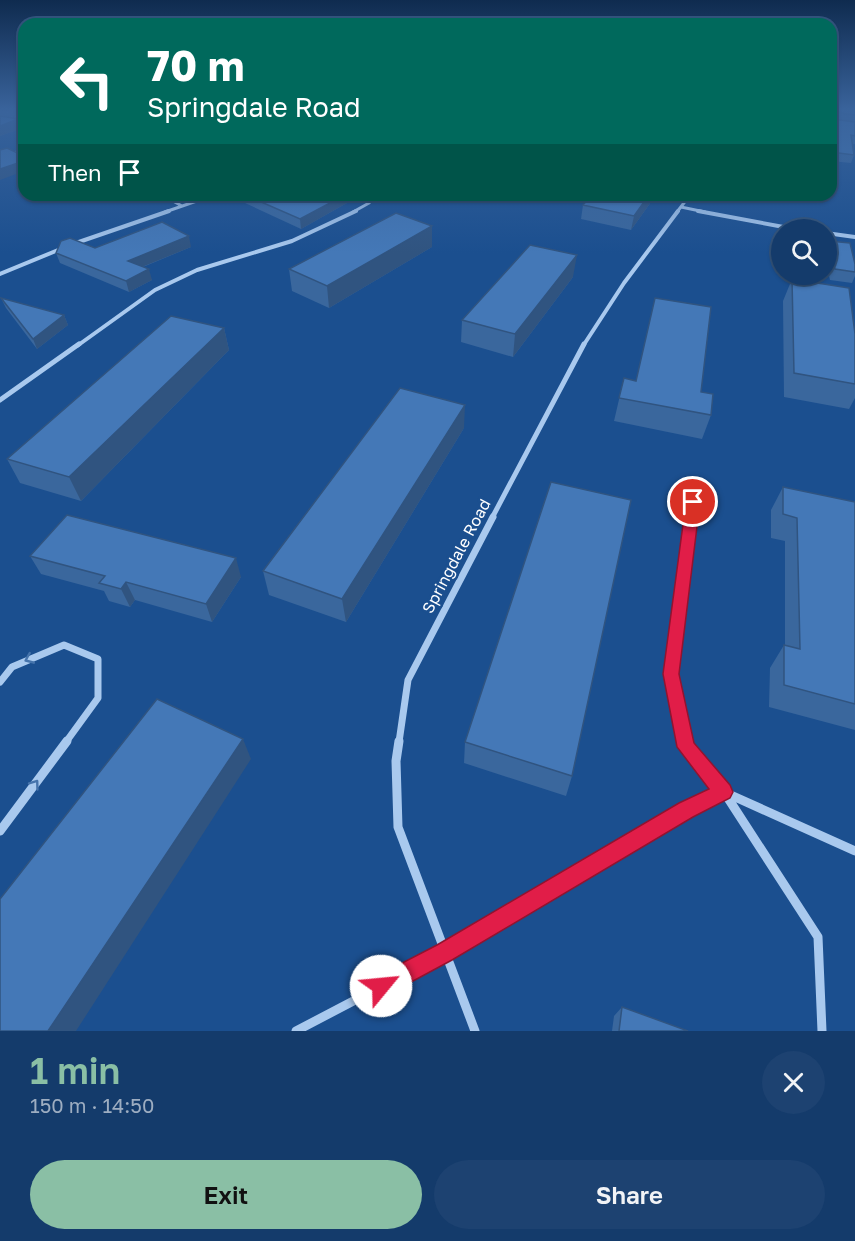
<!DOCTYPE html>
<html lang="en">
<head>
<meta charset="utf-8">
<style>
  :root { --surface:#143b6b; --page:#1d4271; --text:#f1f3f6; --muted:#9dadc1; --line:#33557e; --accent:#8abfa5 }
  body { margin:0; font-family:"Golos Text",sans-serif; background:var(--page); color:var(--text); height:100vh; display:flex; flex-direction:column; font-size:22px; white-space:nowrap }
  * { box-sizing:border-box; margin:0 }
  p { font-size:20px; color:var(--muted) }
  .icon { flex:none; width:33px; height:33px; fill:none; stroke:currentColor; stroke-width:2; stroke-linecap:round; stroke-linejoin:round }
  .map { position:relative; height:1031px; overflow:hidden }
  .drawer { display:flex; flex-direction:column; background:var(--surface); flex:1 }
  .drawer>* { flex:none }
  .guide { position:absolute; left:18px; top:18px; width:819px; height:183px; border-radius:18px; box-shadow:0 2px 4px #0004,0 0 0 2px var(--line); background:#00695c; color:#fff; overflow:hidden }
  .buttons { position:absolute; left:771px; top:219px; display:grid; gap:12px }
  .buttons a { display:grid; place-items:center; width:66px; height:66px; border-radius:50%; background:var(--surface); box-shadow:0 2px 4px #0004,0 0 0 2px var(--line); font-size:30px }
  .pin { position:absolute; display:grid; place-items:center; width:51px; height:51px; color:#fff; margin:-26px; border:3px solid #fff; border-radius:50%; box-shadow:0 2px 6px #0007 }
  .me { position:absolute; width:66px; margin:-33px; rotate:62deg; stroke-linejoin:round; filter:drop-shadow(0 0 4px #0008) }
  .turn { display:flex; align-items:center; gap:21px; height:126px; padding:0 30px; font-size:27px }
  .turn .icon { width:78px; height:78px; stroke-width:2.5 }
  .turn b { display:block; font-size:42px; line-height:51px }
  .then { display:flex; align-items:center; height:57px; padding:0 30px; background:#0003; gap:12px; font-size:22px }
  .round { display:grid; place-items:center; flex:none; width:63px; height:63px; border-radius:32px; background:var(--page) }
  .headline { display:flex; align-items:center; justify-content:space-between; height:102px; padding:0 30px }
  h1 { font-size:36px; font-weight:600; line-height:45px; color:var(--accent) }
  .button { display:flex; gap:12px; margin-top:auto; padding:12px 30px }
  .button a { flex:1; height:69px; border-radius:36px; background:var(--accent); color:#111; font-size:24px; font-weight:600; line-height:69px; text-align:center }
  .button a+a { background:var(--page); color:var(--text) }
  .map>svg:first-child { display:block }
  .lines { fill:none; stroke-linecap:round; stroke-linejoin:round }
  .minor-far4 { stroke:#a9c9ee; stroke-width:3 }
  .minor-far3 { stroke:#a9c9ee; stroke-width:4 }
  .minor-far2 { stroke:#a9c9ee; stroke-width:5 }
  .minor-far1 { stroke:#a9c9ee; stroke-width:7 }
  .minor { stroke:#a9c9ee; stroke-width:9 }
  .wall { fill:#3a679d }
  .shaded-wall { fill:#305480 }
  .building { fill:#4478b7; stroke:#305480; stroke-width:1.5 }
  .oneway { stroke:#4674ac }
  .route { fill:#e11d48; stroke:#92132f; stroke-width:1.5 }
  .labels { text-anchor:middle; dominant-baseline:central; stroke-width:5; stroke-linejoin:round; paint-order:stroke }
  .street-label { font-size:16px; fill:#fff; stroke:#1b4f8f }
</style>
</head>
<body>
<div class="map">
<svg width="855" height="1031" viewBox="0 0 855 1031">
  <rect width="100%" height="100%" fill="#1b4f8f"/>
  <g class="lines">
    <!-- minor-far4 -->
    <path class="minor-far4" d="M0 121 24 124
      M0 157 24 150
      M162 195 182 206
      M681 207 705 212
      M165 212 214 195
      M353 212 369 203 376 195
      M677 212 690 195"/>
    <!-- minor-far3 -->
    <path class="minor-far3" d="M698 211 800 230
      M826 233 855 237
      M73 244 169 211
      M0 274 63 248
      M77 346 155 290 197 270 292 241 356 211
      M583 346 624 283 678 211"/>
    <!-- minor-far2 -->
    <path class="minor-far2" d="M0 400 79 344
      M492 518 584 344
      M691 518 693 503"/>
    <!-- minor-far1 -->
    <path class="minor-far1" d="M0 682 12 667 64 645 98 659V698L66 742
      M399 742 408 680 493 517
      M684 742 671 674 691 517"/>
    <!-- minor -->
    <path class="minor" d="M399 741 396 761 398 827 475 1031
      M684 741 685 747 724 792 855 851
      M0 831 67 741
      M296 1031 445 953 686 810 724 792 818 937 822 1031"/>
  </g>
  <!-- wall -->
  <path class="wall" d="M0 108H24V120H19L22 128 0 136Z
    M831 108H855V144H853L854 155 851 163 831 161Z
    M244 195H361L301 229 245 203Z
    M592 195H656L631 230 581 219 583 205Z
    M829 241 855 264V276L852 283 830 280 826 263V247Z
    M191 247 143 267 152 280 129 292 60 263 56 253 95 248Z
    M432 247 329 308 292 291 289 269Z
    M573 277 513 357 461 342 462 320Z
    M792 279 855 334V398L849 409 784 397 783 301Z
    M1 298 64 315 68 325 37 349 6 308Z
    M655 298 701 392 711 415 702 439 614 421 624 378 636 381Z
    M224 328 229 350 81 501 20 483 7 459Z
    M464 428 346 622 269 595 263 571Z
    M783 487 855 502V730L769 707 770 668 784 645 785 646V541L771 538V510Z
    M30 556 241 577 212 622 135 600 130 607 109 601 104 591 41 574Z
    M465 742 572 776 566 796 464 763Z
    M622 1007 688 1031H612L614 1016Z"/>
  <!-- shaded-wall -->
  <path class="shaded-wall" d="M18 119 22 128 0 136V126Z
    M24 161V171L0 180V169Z
    M345 195H361L301 229 300 219Z
    M649 195H656L631 230 634 216Z
    M432 226V247L329 308 327 286Z
    M189 236 191 247 132 271 128 261Z
    M577 255 573 277 513 357 515 334Z
    M149 269 152 280 129 292 126 281Z
    M64 315 68 325 37 349 33 339Z
    M224 328 229 350 81 501 69 477Z
    M465 405 464 428 346 622 342 599Z
    M236 558 241 577 212 622 206 604Z
    M126 582 135 600 130 607 121 589Z
    M243 739 251 759 76 1031H48Z"/>
  <!-- building -->
  <path class="building" d="M0 108H24V116L21 112 0 110Z
    M831 108H855V115L834 112 831 114Z
    M0 116 18 119 0 126Z
    M831 116 833 119 855 122V136L851 135 854 155 831 152Z
    M7 148 24 156V161L0 169V150Z
    M245 195H345L300 219Z
    M592 195H649L634 216 583 205Z
    M396 213 432 226 327 286 289 269Z
    M162 222 189 236 128 261 149 269 126 281 56 253 61 241 70 238 95 248Z
    M829 241 850 243 855 264V272L835 269Z
    M530 245 577 255 515 334 462 320Z
    M792 279 849 288 855 334V384L794 373Z
    M1 298 64 315 33 339Z
    M655 298 711 307 701 392 713 394 711 415 619 398 624 378 636 381Z
    M171 316 224 328 69 477 7 459Z
    M400 388 465 405 342 599 263 571Z
    M551 482 631 500 572 776 465 742Z
    M783 487 855 502V704L784 685V645L800 649 797 518 783 514Z
    M67 515 236 558 206 604 126 582 121 589 99 583 105 576 30 556Z
    M157 699 243 739 48 1031H0V899Z
    M622 1007 688 1031H619Z"/>
  <!-- one-way arrows -->
  <defs><path id="oneway-chevron" d="M-2-3.5L2.5 0L-2 3.5" fill="none" stroke-width="1.6" stroke-linecap="round" stroke-linejoin="round" transform="scale(1.5)"/></defs>
  <g class="oneway">
    <use href="#oneway-chevron" transform="translate(29 659) rotate(157)"/>
    <use href="#oneway-chevron" transform="translate(35 784) rotate(-54)"/>
  </g>
  <!-- sky -->
  <linearGradient id="sky" x2="0" y2="1"><stop stop-color="#0f2b4f"/><stop offset="0.43" stop-color="#39639b"/><stop offset="1" stop-color="#39639b" stop-opacity="0"/></linearGradient>
  <rect width="855" height="253" fill="url(#sky)"/>
  <!-- route -->
  <path class="route" d="M693 498 700 502 679 674 694 743 730 785 733 792 730 798 693 817 452 960 389 994 381 997 373 994 370 986 373 978 437 945 679 803 709 789 677 747 663 674 686 502Z"/>
  <g class="labels">
    <!-- street labels -->
    <g class="street-label">
      <text transform="translate(456 556) rotate(-62)">Springdale Road</text>
    </g>
  </g>
</svg>
<div class="buttons">
<a><svg class="icon" aria-label="search" viewBox="0 0 24 24"><circle cx="10" cy="10" r="6"/><path d="M15 15l6 6"/></svg></a>
</div>
<div class="pin" style="left:693px;top:502px;background:#d93025"><svg class="icon" aria-label="arrive" viewBox="0 0 24 24"><path d="M6 21V4h12l-3 4 3 4H6"/></svg></div>
<svg class="me" style="left:381px;top:986px" viewBox="-20 -20 40 40"><circle r="19" fill="#fff"/><path d="M0-13L10 11 0 6-10 11z" fill="#e11d48"/></svg>
<div class="guide">
<div class="turn"><svg class="icon" aria-label="left" viewBox="0 0 24 24"><path d="M17 20v-9H6M10 6l-5 5 5 5"/></svg><div><b>70 m</b>Springdale Road</div></div>
<div class="then">Then<svg class="icon" aria-label="arrive" viewBox="0 0 24 24"><path d="M6 21V4h12l-3 4 3 4H6"/></svg></div>
</div>
</div>
<section class="drawer">
<div class="headline"><div><h1>1 min</h1><p>150 m · 14:50</p></div><a class="round"><svg class="icon" aria-label="close" viewBox="0 0 24 24"><path d="M6 6l12 12M18 6L6 18"/></svg></a></div>
<div class="button"><a>Exit</a><a>Share</a></div>
</section>
</body>
</html>
